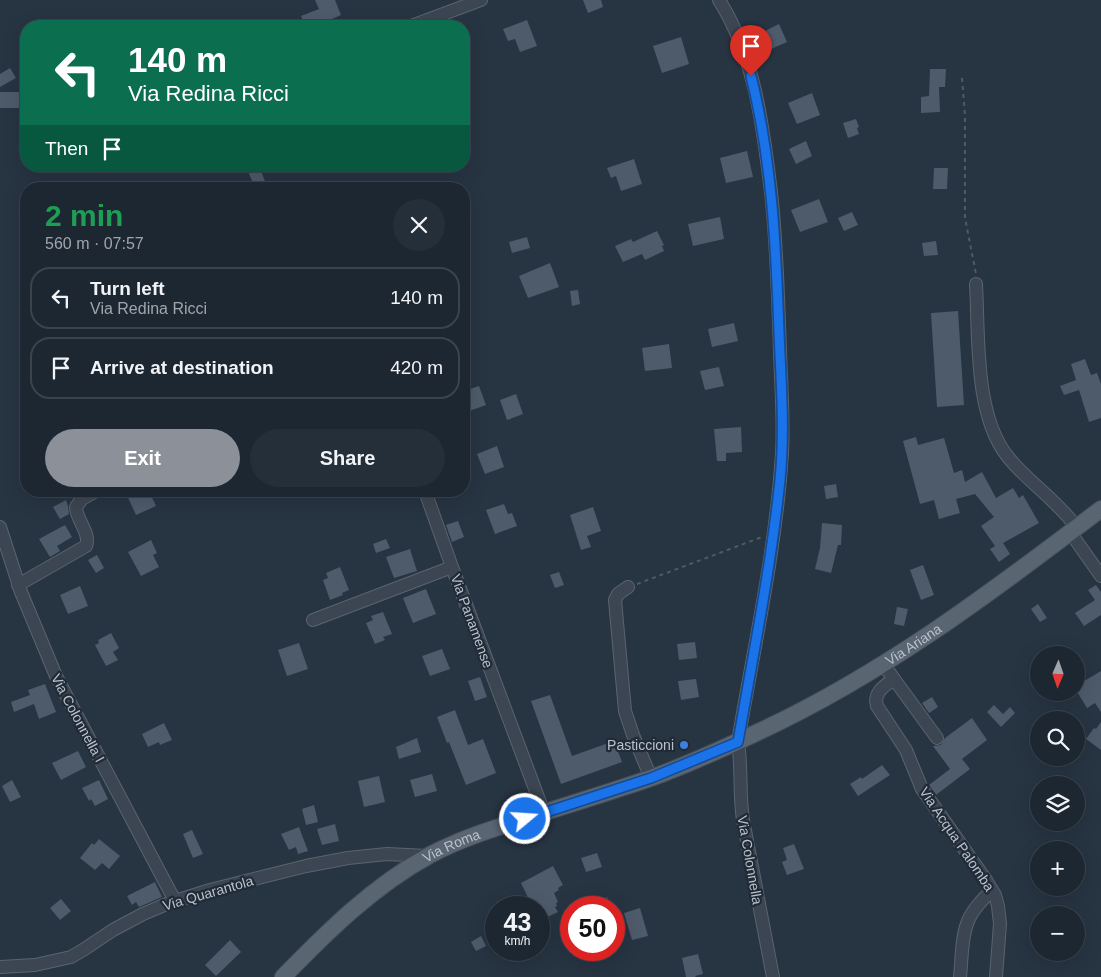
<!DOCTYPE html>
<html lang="en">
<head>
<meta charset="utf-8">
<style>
  :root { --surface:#1d2732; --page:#252f3a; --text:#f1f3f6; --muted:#a0a5ac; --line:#3b444d; --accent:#8c9099 }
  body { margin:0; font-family:Helvetica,sans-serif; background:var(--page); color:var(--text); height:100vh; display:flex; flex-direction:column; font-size:19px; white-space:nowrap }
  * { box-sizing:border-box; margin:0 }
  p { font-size:16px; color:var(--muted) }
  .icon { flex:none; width:28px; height:28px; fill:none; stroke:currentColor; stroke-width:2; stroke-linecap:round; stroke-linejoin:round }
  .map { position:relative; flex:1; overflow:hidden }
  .sheet { position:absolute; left:20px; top:182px; width:450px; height:315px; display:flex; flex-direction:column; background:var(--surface); border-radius:20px; box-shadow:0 5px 20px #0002,0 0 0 1px var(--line) }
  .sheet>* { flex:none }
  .banner { position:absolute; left:20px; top:20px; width:450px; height:152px; border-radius:20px; box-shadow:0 5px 20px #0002,0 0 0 1px var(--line); background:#0b6e4f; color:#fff; overflow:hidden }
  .needle { width:32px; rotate:182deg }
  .buttons { position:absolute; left:1030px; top:646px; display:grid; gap:10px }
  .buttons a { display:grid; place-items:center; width:55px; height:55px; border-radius:50%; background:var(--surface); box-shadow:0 5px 20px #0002,0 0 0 1px var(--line); font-size:25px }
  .speed { position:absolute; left:485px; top:896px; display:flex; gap:10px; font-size:25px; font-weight:700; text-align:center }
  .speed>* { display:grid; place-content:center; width:65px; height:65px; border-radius:50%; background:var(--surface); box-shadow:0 5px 20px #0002,0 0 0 1px var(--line); line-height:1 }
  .speed small { font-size:12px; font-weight:400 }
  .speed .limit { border:8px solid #d22; background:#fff; color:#111 }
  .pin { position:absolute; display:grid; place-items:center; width:42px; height:42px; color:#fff; margin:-51px -21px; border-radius:50% 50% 50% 0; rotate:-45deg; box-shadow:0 0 5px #0007 }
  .pin .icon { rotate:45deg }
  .me { position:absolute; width:55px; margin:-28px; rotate:72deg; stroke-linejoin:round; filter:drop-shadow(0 0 4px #0008) }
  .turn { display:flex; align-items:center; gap:18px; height:105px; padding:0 25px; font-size:22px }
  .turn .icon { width:65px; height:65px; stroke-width:2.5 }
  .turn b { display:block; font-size:35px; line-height:42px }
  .then { display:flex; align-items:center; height:48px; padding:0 25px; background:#0003; gap:10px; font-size:19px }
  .round { display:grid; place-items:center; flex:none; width:52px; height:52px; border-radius:26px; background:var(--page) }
  .headline { display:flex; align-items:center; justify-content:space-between; height:85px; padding:0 25px }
  h1 { font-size:30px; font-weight:700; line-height:38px; color:#1e9e55 }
  .action { display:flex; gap:10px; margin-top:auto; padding:10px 25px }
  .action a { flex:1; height:58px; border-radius:30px; background:var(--accent); color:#fff; font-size:20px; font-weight:700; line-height:58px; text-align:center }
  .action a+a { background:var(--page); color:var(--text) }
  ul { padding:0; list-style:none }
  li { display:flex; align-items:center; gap:15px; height:62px; margin:0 10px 8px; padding:0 15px; border:2px solid var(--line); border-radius:20px }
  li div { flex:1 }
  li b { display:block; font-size:19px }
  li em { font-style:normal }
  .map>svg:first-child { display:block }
  .building { fill:#4e5b6b }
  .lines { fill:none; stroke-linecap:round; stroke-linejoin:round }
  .minor-casing { stroke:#5a646f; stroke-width:14 }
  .major-casing { stroke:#454f5b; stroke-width:18 }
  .path { stroke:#485e60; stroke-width:2; stroke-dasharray:4 4; stroke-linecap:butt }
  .minor { stroke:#3c4652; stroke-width:12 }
  .major { stroke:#5a6572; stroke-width:16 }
  .route-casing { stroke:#114b97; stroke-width:12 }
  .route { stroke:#1a73e8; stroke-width:9 }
  .shop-dot { fill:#3f7fe0; stroke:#202b37; stroke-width:2 }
  .labels { text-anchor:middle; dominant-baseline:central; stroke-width:4.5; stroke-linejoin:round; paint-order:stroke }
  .street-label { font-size:14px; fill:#b9c1cc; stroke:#202b37 }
  .poi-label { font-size:14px; fill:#b9c1cc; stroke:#202b37; text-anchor:end }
</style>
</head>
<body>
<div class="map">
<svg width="1101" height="977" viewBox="0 0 1101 977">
  <rect width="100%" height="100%" fill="#273442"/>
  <!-- building -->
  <path class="building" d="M315 0H335L341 15 325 22 327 26H305L301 16 319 9Z
    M583 0H601L603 7 588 13Z
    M527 20 537 46 520 52 515 39 508 41 503 29Z
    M779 24 787 42 769 50 761 33Z
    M681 37 689 64 662 73 653 46Z
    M10 68 16 78 0 87V74Z
    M930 69H946L945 87H939L940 112 921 113V97L929 96Z
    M0 92H24V108H0Z
    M812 93 820 115 797 124 788 103Z
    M856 119 859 127 857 128 859 134 848 138 843 123Z
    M806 141 812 156 796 164 789 149Z
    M747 151 753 177 726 183 720 158Z
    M634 159 642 184 621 191 616 176 611 178 607 168Z
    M253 166H259L266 184 255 188 247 169Z
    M934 168H948L947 189H933Z
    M819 199 828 222 800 232 791 210Z
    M852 212 858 225 844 231 838 218Z
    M720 217 724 239 693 246 688 224Z
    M657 231 664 245 662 246 664 251 645 260 642 254 623 262 615 246 631 239 633 242Z
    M527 237 530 248 512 253 509 242Z
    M936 241 938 255 924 256 922 243Z
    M550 263 559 287 528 298 519 276Z
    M578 290 580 304 572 306 570 291Z
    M958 311 964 405 937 407 931 313Z
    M734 323 738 341 712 347 708 329Z
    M669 344 672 368 645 371 642 348Z
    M1085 359 1091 375 1097 373 1101 384V418L1089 422 1079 390 1064 395 1060 386 1076 380 1071 364Z
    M719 367 724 386 705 390 700 371Z
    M479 386 486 405 464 413V391Z
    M516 394 523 414 507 420 500 400Z
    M741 427 742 452 726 453V461H717L714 429Z
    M916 437 918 445 944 438 954 473 962 470 965 482 982 472 996 498 1013 488 1019 498 1023 495 1039 523 1003 543 1010 554 999 562 990 549 995 546 981 526 994 517 975 494 956 499 960 513 939 519 934 500 920 504 903 441Z
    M497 446 504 467 485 474 477 454Z
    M836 484 838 497 826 499 824 486Z
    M125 491H149L156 506 136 515Z
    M66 500 68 506 69 514 60 519 53 507Z
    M504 504 508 514 512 513 517 526 495 534 486 510Z
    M593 507 601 531 587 536 591 547 581 550 570 515Z
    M458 521 464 537 452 542 446 525Z
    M822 523 842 525 841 545H838L831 573 815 569 820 548Z
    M65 525 72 537 57 546 60 551 50 557 39 539Z
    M386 539 390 548 376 553 373 544Z
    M151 540 157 553 153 555 159 567 141 576 128 552Z
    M410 549 417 571 394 578 386 557Z
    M97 555 104 568 96 573 88 560Z
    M923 565 934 595 921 600 910 570Z
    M340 567 349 590 342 593 343 595 330 600 323 580 328 578 326 573Z
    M559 572 564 585 555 588 550 575Z
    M1096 585 1101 592V615L1084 626 1075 613 1095 600 1088 590Z
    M80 586 88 606 68 614 60 595Z
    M426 589 436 614 413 623 403 598Z
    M1038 604 1047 618 1040 622 1031 609Z
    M897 607 908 609 904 626 894 624Z
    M383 612 392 634 383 637 385 640 375 644 366 623 373 620 371 616Z
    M111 633 119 648 113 652 118 660 106 666 95 645 99 643 98 640Z
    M695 642 697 658 679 660 677 644Z
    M299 643 308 669 287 676 278 650Z
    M442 649 450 669 430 676 422 656Z
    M1101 671V712L1095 703 1087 708 1076 690V686Z
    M480 677 487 697 475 701 468 681Z
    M696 679 699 697 681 700 678 681Z
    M45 684 56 712 39 719 34 704 14 712 11 702 30 695 28 690Z
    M550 695 572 756 614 741 622 762 561 784 531 701Z
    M932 697 938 707 929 713 922 703Z
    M994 705 1003 714 1010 707 1015 713 1001 727 987 712Z
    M455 710 468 745 483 739 496 773 466 785 449 742 447 743 437 717Z
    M972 718 987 740 962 759 970 769 936 795 929 785 950 769 933 746 941 745 945 738Z
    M1101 722V750L1086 739 1094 728 1096 729Z
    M164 723 172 740 160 745 159 742 148 747 142 734Z
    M417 738 421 752 399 759 396 747Z
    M78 751 86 767 61 780 52 763Z
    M882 765 890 775 858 796 850 784 861 777 862 779Z
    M432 774 437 791 415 797 410 780Z
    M379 776 385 802 364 807 358 781Z
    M12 780 21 797 10 802 2 786Z
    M99 780 108 799 95 806 91 799 89 801 82 788Z
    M314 805 318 822 306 825 302 809Z
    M335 824 339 841 322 845 317 829Z
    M299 827 308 851 298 854 296 847 289 850 281 834Z
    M192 830 203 854 193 858 183 834Z
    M99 839 120 856 109 869 102 863 95 870 80 858 92 843 94 845Z
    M794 844 804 869 787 875 782 862 787 860 783 848Z
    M597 853 602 867 586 872 581 858Z
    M553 866 563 885 558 888 559 890 554 893 558 902 556 903 557 906 555 907 558 912 539 921V908H533L521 883Z
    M155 882 162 897 139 907 136 902 132 905 127 896Z
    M607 897 613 908H589Z
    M61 899 71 911 60 920 50 908Z
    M640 908 648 936 632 940 624 913Z
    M481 936 486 946 476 951 471 942Z
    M230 940 241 952 216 976 205 965Z
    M698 954 703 974 695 976 696 977H686L682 958Z"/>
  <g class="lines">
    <defs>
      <path id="minor" d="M719 0C755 57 763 127 771 192 777 245 778 298 780 351 781 385 784 419 782 453 776 550 754 646 738 742 742 768 739 794 743 820L773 977
        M411 26 481 0
        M976 284C979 336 974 415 1008 457 1029 483 1057 500 1077 528
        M425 491 452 567
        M0 527 21 592 56 676 175 901
        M1070 532 1101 576
        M18 585 86 546C91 533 76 520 76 507L82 499 96 491
        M628 587 618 594 615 600 625 711 633 735 651 778
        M313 620 452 567 544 813
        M883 664 894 679C884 686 873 693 877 706L906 750 922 789 986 880 995 895 998 906 1000 924 996 977
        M894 679 937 738
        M0 967 35 965 71 957 83 950 113 930 143 914 169 903 210 890 306 866 348 858 387 854 428 856
        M960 977C962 959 961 938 968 921 973 909 983 899 992 890"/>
      <g id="major">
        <path id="s1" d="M283 977C327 932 373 886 430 855 469 834 513 823 555 809 587 799 619 789 651 778 687 765 722 749 756 733 882 675 992 592 1101 509"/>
      </g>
    </defs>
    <!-- minor casing -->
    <use href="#minor" class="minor-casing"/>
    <!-- major casing -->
    <use href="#major" class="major-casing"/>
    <!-- path -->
    <path class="path" d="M962 78 965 115V218L976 274
      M637 584 762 537"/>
    <!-- minor -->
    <use href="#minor" class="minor"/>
    <!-- major -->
    <use href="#major" class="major"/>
  </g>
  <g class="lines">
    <defs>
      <path id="route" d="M525 819 651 778 738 742C753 655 771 567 780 480 785 430 781 381 779 332 776 246 772 160 751 76"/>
    </defs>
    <!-- route casing -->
    <use href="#route" class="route-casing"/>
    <!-- route -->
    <use href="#route" class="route"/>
  </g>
  <!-- markers -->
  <circle class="shop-dot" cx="684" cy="745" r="5"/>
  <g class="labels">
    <!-- street labels -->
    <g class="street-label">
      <text transform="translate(472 621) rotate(70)">Via Panamense</text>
      <text stroke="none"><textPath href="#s1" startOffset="721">Via Ariana</textPath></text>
      <text transform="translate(78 718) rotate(62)">Via Colonnella I</text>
      <text transform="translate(957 839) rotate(56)">Via Acqua Palomba</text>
      <text stroke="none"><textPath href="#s1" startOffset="215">Via Roma</textPath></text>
      <text transform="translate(750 860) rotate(80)">Via Colonnella</text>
      <text transform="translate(208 893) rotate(-16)">Via Quarantola</text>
    </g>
    <!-- poi labels -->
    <g class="poi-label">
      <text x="674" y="745">Pasticcioni</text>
    </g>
  </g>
</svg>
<div class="buttons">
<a><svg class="needle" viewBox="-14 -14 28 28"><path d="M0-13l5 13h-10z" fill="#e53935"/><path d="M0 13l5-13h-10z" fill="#a0a5ac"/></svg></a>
<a><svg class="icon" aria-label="search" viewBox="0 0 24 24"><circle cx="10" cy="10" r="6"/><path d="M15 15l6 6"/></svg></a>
<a><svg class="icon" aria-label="layers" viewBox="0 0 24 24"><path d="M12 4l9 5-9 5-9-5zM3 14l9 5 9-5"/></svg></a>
<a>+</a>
<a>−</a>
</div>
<div class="speed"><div>43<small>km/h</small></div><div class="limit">50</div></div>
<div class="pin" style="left:751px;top:76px;background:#d93025"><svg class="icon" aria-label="arrive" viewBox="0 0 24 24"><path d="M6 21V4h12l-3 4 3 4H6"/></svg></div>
<svg class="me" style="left:525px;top:819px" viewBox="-20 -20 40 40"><circle r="17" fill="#1a73e8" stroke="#fff" stroke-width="3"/><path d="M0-11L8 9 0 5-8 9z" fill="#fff"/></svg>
<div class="banner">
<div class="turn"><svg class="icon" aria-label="left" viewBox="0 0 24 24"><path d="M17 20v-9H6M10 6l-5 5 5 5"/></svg><div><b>140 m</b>Via Redina Ricci</div></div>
<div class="then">Then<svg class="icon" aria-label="arrive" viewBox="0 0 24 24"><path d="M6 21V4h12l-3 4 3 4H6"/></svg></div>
</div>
<section class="sheet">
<div class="headline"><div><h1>2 min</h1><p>560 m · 07:57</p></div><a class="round"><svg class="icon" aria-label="close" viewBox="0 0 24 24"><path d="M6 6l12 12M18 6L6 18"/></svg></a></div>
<ul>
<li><svg class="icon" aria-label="left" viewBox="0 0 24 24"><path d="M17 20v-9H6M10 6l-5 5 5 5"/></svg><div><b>Turn left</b><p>Via Redina Ricci</p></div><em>140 m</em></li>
<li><svg class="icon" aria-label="arrive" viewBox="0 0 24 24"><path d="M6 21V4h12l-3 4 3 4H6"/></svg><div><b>Arrive at destination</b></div><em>420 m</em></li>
</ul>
<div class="action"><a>Exit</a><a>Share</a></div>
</section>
</div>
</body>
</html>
